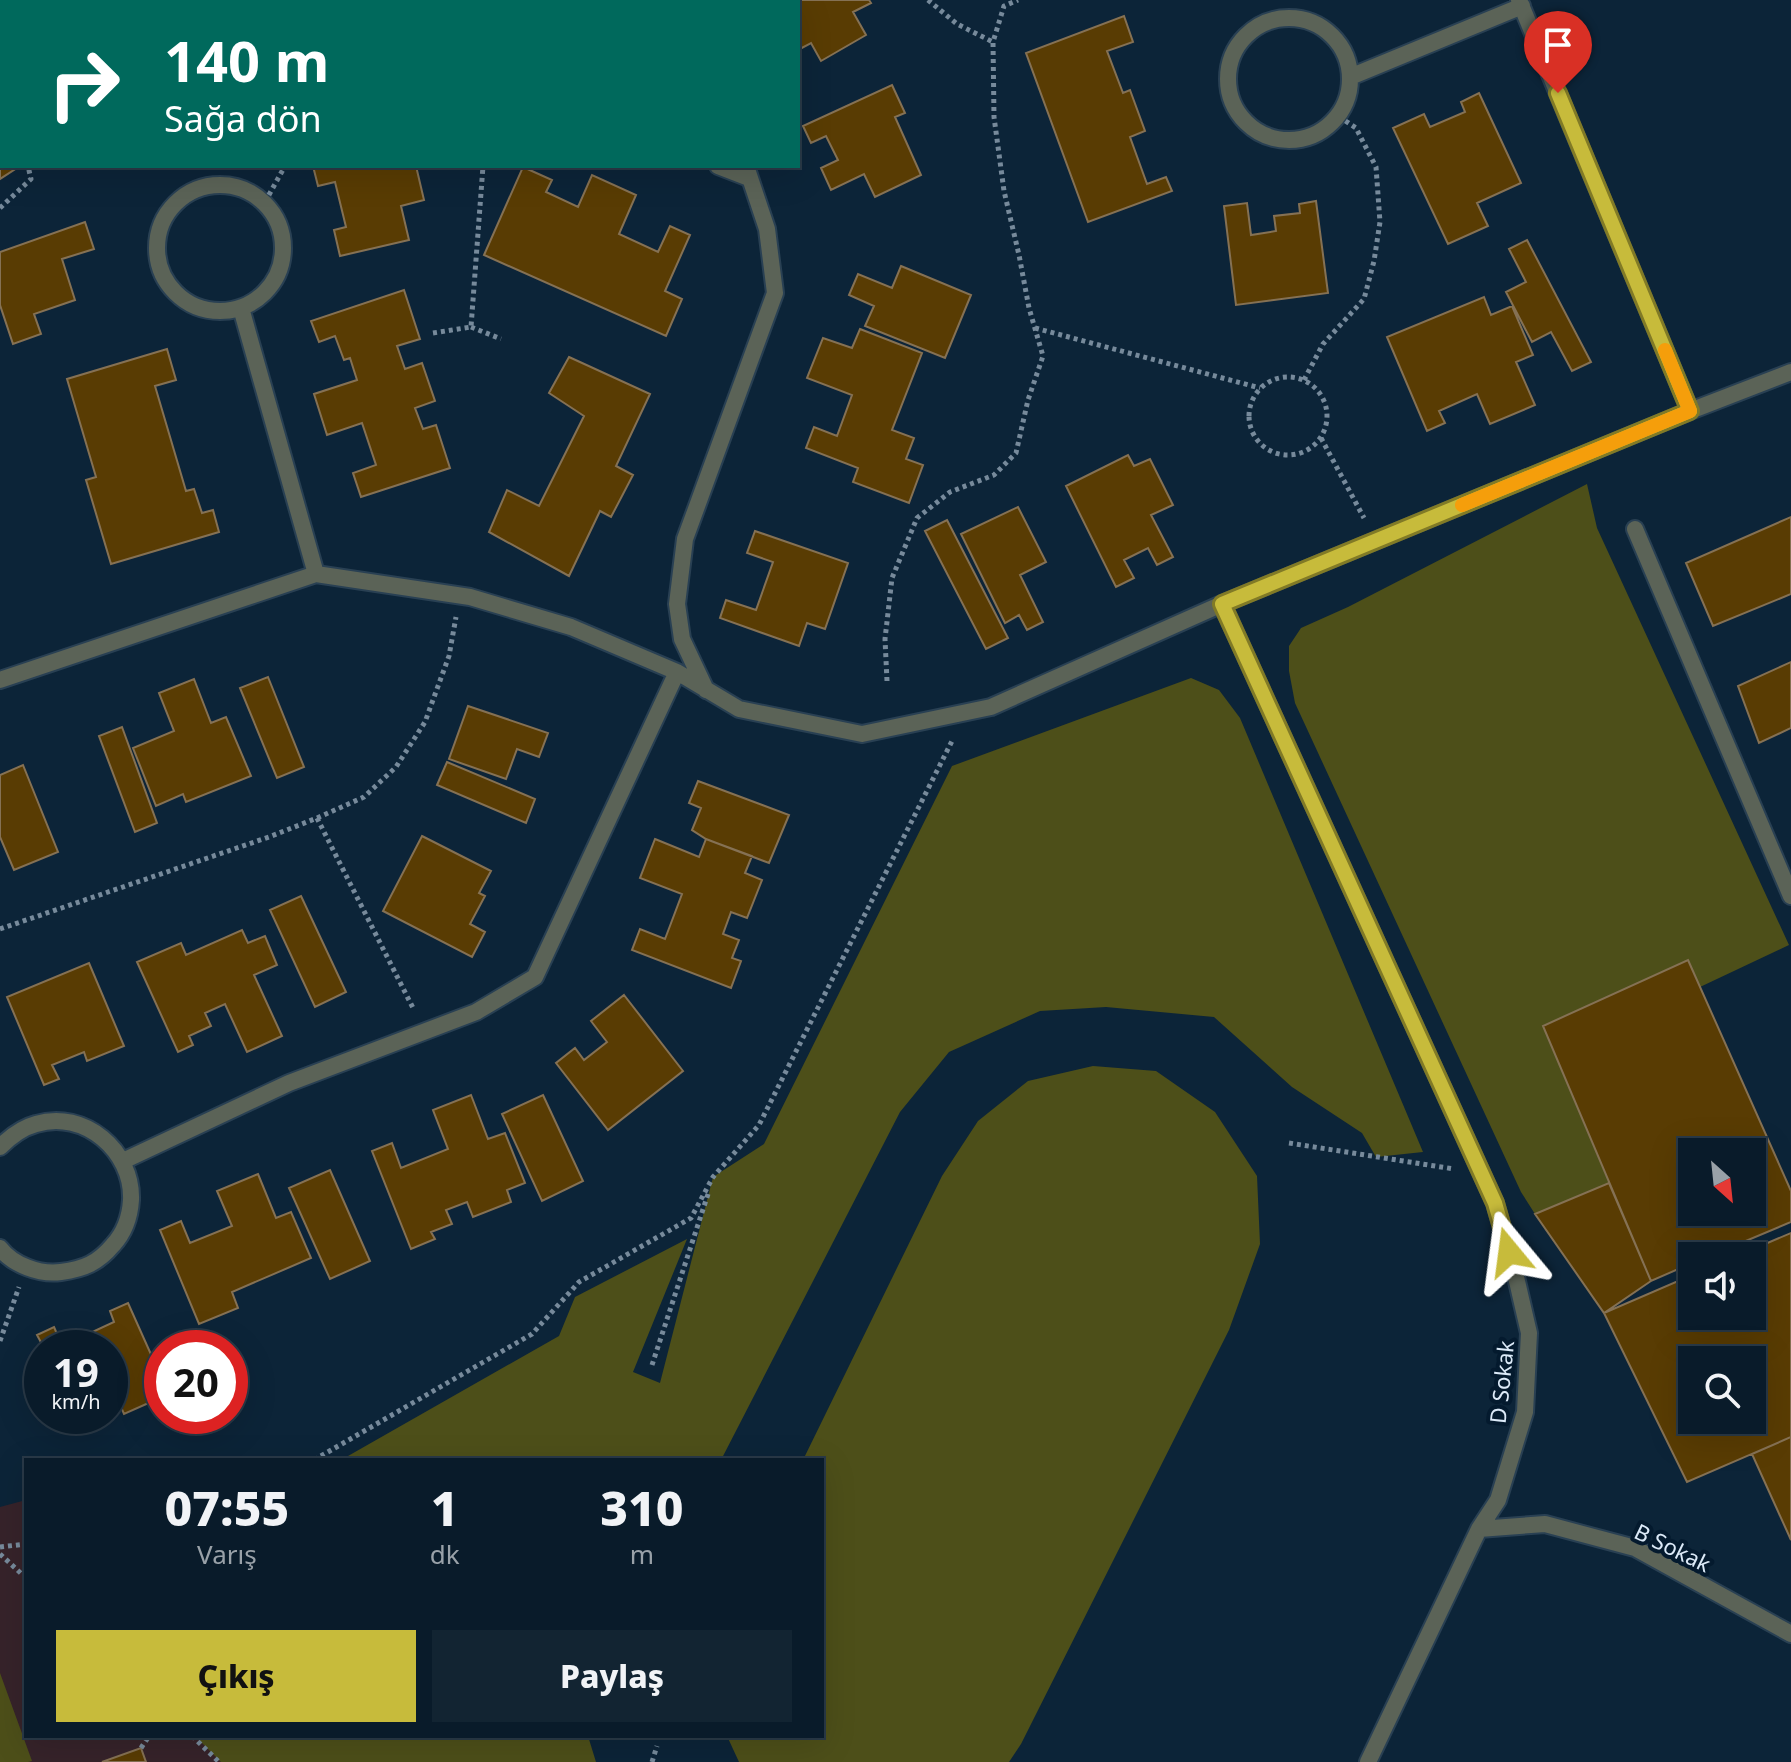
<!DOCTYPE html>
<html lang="tr">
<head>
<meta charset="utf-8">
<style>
  :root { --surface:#091b2a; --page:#122432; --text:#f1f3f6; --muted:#99a1a8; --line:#293947; --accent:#c7bb3b }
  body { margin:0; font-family:"Noto Sans",sans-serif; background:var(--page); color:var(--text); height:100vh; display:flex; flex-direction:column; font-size:30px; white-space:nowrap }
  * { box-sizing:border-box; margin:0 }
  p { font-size:26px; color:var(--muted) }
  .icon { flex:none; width:44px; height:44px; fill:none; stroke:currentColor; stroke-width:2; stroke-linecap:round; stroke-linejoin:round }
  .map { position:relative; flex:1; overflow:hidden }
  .panel { position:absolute; left:24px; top:1458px; width:800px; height:280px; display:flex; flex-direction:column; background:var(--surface); border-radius:0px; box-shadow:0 8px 32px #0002,0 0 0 2px var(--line) }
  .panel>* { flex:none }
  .guide { position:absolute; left:0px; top:0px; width:800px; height:168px; box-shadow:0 8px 32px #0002,0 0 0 2px var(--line); background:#00695c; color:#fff; overflow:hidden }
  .needle { width:52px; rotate:153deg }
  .fabs { position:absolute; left:1678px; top:1138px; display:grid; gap:16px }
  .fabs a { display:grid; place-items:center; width:88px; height:88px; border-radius:0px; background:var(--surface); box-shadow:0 8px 32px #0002,0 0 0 2px var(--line); font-size:40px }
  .speed { position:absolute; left:24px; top:1330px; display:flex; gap:16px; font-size:40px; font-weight:700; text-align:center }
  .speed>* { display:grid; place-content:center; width:104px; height:104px; border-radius:50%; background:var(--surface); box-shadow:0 8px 32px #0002,0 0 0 2px var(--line); line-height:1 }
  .speed small { font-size:20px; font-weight:400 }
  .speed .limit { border:12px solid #d22; background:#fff; color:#111 }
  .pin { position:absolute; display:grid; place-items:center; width:68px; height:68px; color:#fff; margin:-82px -34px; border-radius:50% 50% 50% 0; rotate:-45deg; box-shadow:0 0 8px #0007 }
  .pin .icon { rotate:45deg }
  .me { position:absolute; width:88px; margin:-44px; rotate:344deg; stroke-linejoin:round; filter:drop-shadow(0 0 6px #0008) }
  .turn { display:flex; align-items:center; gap:28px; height:168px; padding:0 32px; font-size:36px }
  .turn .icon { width:104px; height:104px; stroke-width:2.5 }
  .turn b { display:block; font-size:56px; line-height:68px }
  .eta { display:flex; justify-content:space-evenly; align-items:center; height:136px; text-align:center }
  .eta b { font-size:48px; font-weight:800; line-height:56px }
  .action { display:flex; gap:16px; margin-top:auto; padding:16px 32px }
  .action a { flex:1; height:92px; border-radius:0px; background:var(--accent); color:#111; font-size:32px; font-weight:800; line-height:92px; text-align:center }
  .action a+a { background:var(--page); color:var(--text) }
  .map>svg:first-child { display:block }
  .education { fill:#36232a }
  .green { fill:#4d4f19 }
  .building { fill:#593c03; stroke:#857154; stroke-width:2; fill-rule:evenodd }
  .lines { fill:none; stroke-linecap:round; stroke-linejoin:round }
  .service-casing { stroke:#294053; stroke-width:20 }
  .path { stroke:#778a9b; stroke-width:5; stroke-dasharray:4 4; stroke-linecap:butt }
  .service { stroke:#5b6357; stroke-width:16 }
  .route-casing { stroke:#817a26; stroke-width:20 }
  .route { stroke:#c7bb3b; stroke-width:14 }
  .slow { stroke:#f59e0b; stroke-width:14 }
  .labels { text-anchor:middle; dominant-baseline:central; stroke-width:8; stroke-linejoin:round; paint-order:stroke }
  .street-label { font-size:22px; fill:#dceaf8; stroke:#041a2e }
</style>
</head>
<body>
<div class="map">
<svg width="1791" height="1762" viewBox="0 0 1791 1762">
  <rect width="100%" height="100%" fill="#0c2438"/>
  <!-- education -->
  <path class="education" d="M26 1500V1736H230L248 1762H0V1507Z"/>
  <!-- green -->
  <path class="green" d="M1587 484 1597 528 1789 945 1700 987 1688 961 1543 1026 1609 1183 1535 1214 1521 1192 1295 703 1289 671V646L1301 628 1348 607Z
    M1191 678 1219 690 1240 718 1423 1152 1376 1157 1362 1133 1292 1087 1214 1017 1106 1007 1040 1011 949 1052 900 1112 721 1460H341L559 1336 575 1297 687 1239 633 1372 660 1383 713 1177 764 1144 952 766Z
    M1093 1066 1156 1071 1215 1112 1257 1176 1260 1244 1229 1330 1021 1744 1009 1762H739L727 1736H822V1460H803L942 1176 978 1121 1028 1081Z
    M0 1673 32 1761 28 1762H0Z
    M195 1736H588L596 1762H221Z"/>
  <!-- building -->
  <path class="building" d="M755 0H869L871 3 853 12 866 35 821 61 811 43 798 50V2H751Z
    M1124 16 1133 42 1107 51 1123 93 1130 90 1145 131 1130 137 1147 184 1166 177 1172 191 1088 222 1026 53Z
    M892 85 905 113 895 117 921 175 875 197 864 174 831 190 821 168 838 160 826 136 811 143 803 126Z
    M1479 93 1521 183 1477 203 1488 226 1448 244 1393 128 1424 114 1430 127 1465 112 1461 102Z
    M0 137 2 140V166H20L0 179Z
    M313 166H416L424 200 401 206 409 240 340 256 334 230 346 227 335 182 318 186Z
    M523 167 552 180 546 192 578 207 592 175 636 195 619 234 658 252 670 226 690 235 665 291 682 299 666 336 484 255Z
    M1316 201 1328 293 1236 305 1224 206 1247 203 1251 235 1276 231 1274 216 1300 213 1299 204Z
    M85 222 94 249 62 259 75 300 34 314 41 334 13 344 0 305V252Z
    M1527 240 1591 362 1572 371 1551 332 1532 342 1506 292 1526 282 1509 249Z
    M901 266 971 295 945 358 865 326 874 306 849 295 858 274 892 288Z
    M404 290 420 339 397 346 405 369 422 363 435 401 415 408 423 429 436 425 450 468 361 497 353 473 376 465 362 423 327 435 314 394 357 380 350 358 344 360 335 336 319 342 311 321Z
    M1484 297 1491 315 1512 306 1533 355 1516 362 1535 405 1490 424 1477 394 1439 411 1445 423 1427 431 1387 337Z
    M860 329 922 353 892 430 914 438 906 459 923 465 909 503 853 482 858 468 806 448 814 427 837 436 852 395 807 378 823 338 852 348Z
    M167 349 176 380 155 386 186 491 194 489 202 513 213 510 219 532 111 564 86 480 96 477 67 379Z
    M569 357 650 394 616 466 633 475 611 517 600 511 569 576 489 532 507 490 539 506 584 416 549 393Z
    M1128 455 1134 466 1150 459 1173 505 1151 515 1173 557 1157 565 1148 548 1124 560 1134 578 1116 587 1066 486Z
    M1018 507 1046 562 1020 575 1043 622 1027 630 1019 615 1005 623 961 534Z
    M1791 517V594L1713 626 1686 563Z
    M947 520 1008 638 986 649 925 531Z
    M755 531 848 563 825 629 807 623 799 646 720 618 726 600 756 610 773 562 747 553Z
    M1791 662V728L1759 743 1738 686Z
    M268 677 304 767 277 778 240 688Z
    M194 679 211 723 226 717 251 776 186 802 183 794 156 806 133 748 174 731 159 693Z
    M468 706 548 733 539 757 517 749 506 779 449 759Z
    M122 727 157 823 135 832 99 736Z
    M447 762 535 799 526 823 437 785Z
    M23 765 58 852 14 870 0 837V775Z
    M698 781 789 815 769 863 706 839 692 830 701 808 689 803Z
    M422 836 491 871 479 893 485 896 470 924 485 932 472 957 383 911Z
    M655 839 699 857 706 839 752 856 745 873 762 880 747 918 731 912 723 934 739 940 732 958 741 961 731 988 632 950 640 929 665 939 682 894 640 878Z
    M301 896 346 992 315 1007 270 910Z
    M242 930 248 943 265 936 277 965 254 975 282 1036 247 1052 225 1004 205 1013 211 1026 189 1036 193 1045 178 1052 137 962 181 943 186 955Z
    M1688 960 1791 1191V1222L1710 1256H1692V1263L1651 1281 1543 1026ZM1692 1152H1752V1212H1692Z
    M89 963 124 1046 87 1061 84 1052 52 1065 59 1079 44 1085 7 997Z
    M624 995 683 1071 608 1130 556 1063 575 1048 584 1060 607 1042 591 1021Z
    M471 1095 488 1139 505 1133 525 1183 507 1190 511 1202 473 1217 467 1202 446 1210 452 1224 431 1232 435 1239 411 1249 372 1151 392 1143 401 1168 448 1149 433 1110Z
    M543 1095 583 1181 542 1201 502 1114Z
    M330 1170 370 1261 330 1279 289 1188Z
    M258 1174 276 1218 291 1212 311 1258 232 1292 238 1308 199 1324 160 1230 181 1221 190 1243 232 1226 217 1191Z
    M1609 1183 1651 1281 1604 1313 1535 1214Z
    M1791 1233V1437L1687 1482 1604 1313 1692 1275V1316H1752V1256H1737ZM1692 1360H1752V1420H1692Z
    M128 1303 162 1379V1397L124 1414 110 1382V1348H95L88 1334 114 1322 110 1311Z
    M54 1327 63 1348H44L37 1335Z
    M1791 1437V1540L1752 1454Z
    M141 1748 146 1762H102Z"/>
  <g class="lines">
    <defs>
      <path id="service" d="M1519 0 1690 411
        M1228 79a61 61 0 1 1 122 0a61 61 0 1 1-122 0Z
        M1350 77 1522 6
        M718 166 749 178
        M157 248a63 63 0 1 1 126 0a63 63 0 1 1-126 0Z
        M241 308 316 574
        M1635 529 1791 896
        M1222 604 1495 1203 1516 1277 1529 1333 1525 1412 1498 1500 1479 1529 1368 1762
        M0 680 316 574 470 597 571 627 677 672 739 709 862 734 991 707 1222 604 1690 411 1791 372
        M706 690 682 639 677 604 685 539 775 293 767 229 746 166
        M0 1147C10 1137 21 1128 36 1124 84 1109 133 1151 131 1200 130 1216 125 1232 113 1245 98 1263 84 1269 61 1272 40 1275 13 1265 0 1248
        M123 1161 289 1083 476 1012 535 977 677 672
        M1479 1529 1545 1524 1635 1548 1791 1634"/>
    </defs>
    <!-- service casing -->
    <use href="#service" class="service-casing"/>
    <!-- path -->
    <path class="path" d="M928 0 957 24 993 42
      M40 2V0
      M337 2V0
      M265 202 285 166
      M0 208 31 179 28 166
      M471 327 501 339
      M1035 328 1260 388
      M433 333 471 327 483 166
      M1249 416a39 39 0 1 1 78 0a39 39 0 1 1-78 0Z
      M1304 380 1323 344 1364 299 1374 261 1380 222 1376 167 1356 128 1338 116
      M1321 438 1364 518
      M887 681 885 639 892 578 917 518 950 492 994 475 1016 453 1028 400 1043 356 1029 308 1019 255 1004 191 994 117 993 42 1004 6 1018 0
      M317 818 414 1010
      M0 929 269 837 317 818 364 797 396 767 425 722 449 656 456 617
      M1289 1143 1454 1169
      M0 1341 19 1287
      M652 1365 709 1191
      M314 1460 532 1334 579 1282 691 1218 713 1177 759 1125 953 739
      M0 1547 26 1544
      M0 1554 26 1578
      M192 1736 219 1762
      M141 1748 149 1736
      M652 1762 657 1746"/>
    <!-- service -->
    <use href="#service" class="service"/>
  </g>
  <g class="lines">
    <defs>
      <path id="route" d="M1509 1252 1495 1203 1222 604 1690 411 1558 93"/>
    </defs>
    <!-- route casing -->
    <use href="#route" class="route-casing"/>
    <!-- route -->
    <use href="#route" class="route"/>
    <!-- slow -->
    <path class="slow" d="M1462 505 1690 411 1665 350"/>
  </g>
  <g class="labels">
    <!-- street labels -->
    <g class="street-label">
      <text transform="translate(1501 1382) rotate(-84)">D Sokak</text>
      <text transform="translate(1673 1547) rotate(26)">B Sokak</text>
    </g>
  </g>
</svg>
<div class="fabs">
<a><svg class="needle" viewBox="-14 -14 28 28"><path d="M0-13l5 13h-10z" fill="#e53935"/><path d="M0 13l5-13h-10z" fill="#99a1a8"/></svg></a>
<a><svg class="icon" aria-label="sound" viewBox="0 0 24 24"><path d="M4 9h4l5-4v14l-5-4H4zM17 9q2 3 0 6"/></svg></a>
<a><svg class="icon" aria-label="search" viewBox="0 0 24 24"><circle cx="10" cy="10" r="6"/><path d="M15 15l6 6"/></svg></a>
</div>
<div class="speed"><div>19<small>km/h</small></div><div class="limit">20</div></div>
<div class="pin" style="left:1558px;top:93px;background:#d93025"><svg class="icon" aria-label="arrive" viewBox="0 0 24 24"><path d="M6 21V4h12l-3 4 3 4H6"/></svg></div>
<svg class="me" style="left:1509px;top:1252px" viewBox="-20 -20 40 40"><path d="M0-17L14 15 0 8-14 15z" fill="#c7bb3b" stroke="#fff" stroke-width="4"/></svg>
<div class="guide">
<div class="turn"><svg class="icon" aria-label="right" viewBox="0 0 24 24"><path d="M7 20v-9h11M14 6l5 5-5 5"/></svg><div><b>140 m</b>Sağa dön</div></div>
</div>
<section class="panel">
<div class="eta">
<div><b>07:55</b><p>Varış</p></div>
<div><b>1</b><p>dk</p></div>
<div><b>310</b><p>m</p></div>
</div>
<div class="action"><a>Çıkış</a><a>Paylaş</a></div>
</section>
</div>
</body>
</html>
